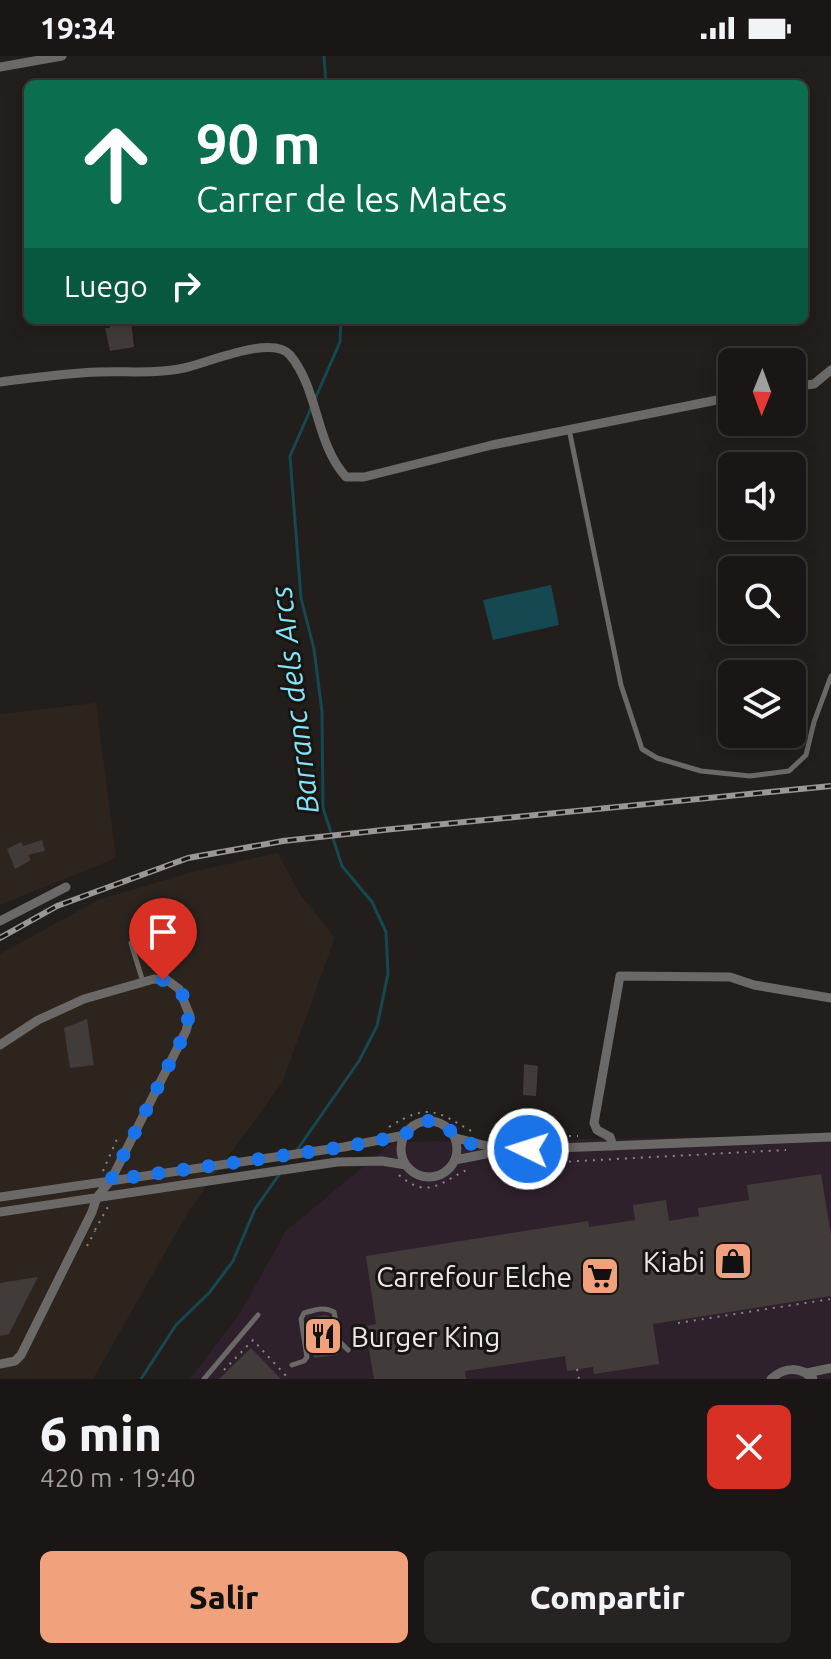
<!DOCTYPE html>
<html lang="es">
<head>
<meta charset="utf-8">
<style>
  :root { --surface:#1a1615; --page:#272322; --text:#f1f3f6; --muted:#9f9fa0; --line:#383534; --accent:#f1a17c }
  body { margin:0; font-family:Ubuntu,sans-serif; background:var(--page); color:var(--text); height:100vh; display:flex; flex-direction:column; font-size:30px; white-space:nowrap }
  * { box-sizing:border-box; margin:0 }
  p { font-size:26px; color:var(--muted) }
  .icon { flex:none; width:44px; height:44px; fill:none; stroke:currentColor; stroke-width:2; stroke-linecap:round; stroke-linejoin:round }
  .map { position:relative; height:1323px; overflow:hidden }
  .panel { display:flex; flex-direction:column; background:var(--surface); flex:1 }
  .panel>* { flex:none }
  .banner { position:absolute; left:24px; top:24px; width:784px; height:244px; border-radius:12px; box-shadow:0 4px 20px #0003,0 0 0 2px var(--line); background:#0b6e4f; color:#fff; overflow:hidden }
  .needle { width:52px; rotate:181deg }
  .fabs { position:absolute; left:718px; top:292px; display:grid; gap:16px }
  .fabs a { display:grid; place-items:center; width:88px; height:88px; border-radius:12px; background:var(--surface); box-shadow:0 4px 20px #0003,0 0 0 2px var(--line); font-size:40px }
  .pin { position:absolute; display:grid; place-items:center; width:68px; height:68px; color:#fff; margin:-82px -34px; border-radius:50% 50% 50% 0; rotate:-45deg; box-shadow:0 0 8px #0007 }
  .pin .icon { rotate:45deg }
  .me { position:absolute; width:88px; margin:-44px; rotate:274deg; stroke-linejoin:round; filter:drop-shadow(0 0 6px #0008) }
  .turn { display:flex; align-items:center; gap:28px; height:168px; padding:0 40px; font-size:36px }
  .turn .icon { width:104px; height:104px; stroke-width:2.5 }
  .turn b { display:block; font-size:56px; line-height:68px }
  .then { display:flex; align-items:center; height:76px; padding:0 40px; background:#0003; gap:16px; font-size:30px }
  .round { display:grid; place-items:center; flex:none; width:84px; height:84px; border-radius:12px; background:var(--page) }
  .head { display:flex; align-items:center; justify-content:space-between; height:136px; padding:0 40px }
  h1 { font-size:48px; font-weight:800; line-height:60px }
  .primary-button { display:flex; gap:16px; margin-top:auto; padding:16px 40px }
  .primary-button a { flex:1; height:92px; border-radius:12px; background:var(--accent); color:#111; font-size:32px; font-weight:800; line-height:92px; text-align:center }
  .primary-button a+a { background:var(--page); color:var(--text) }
  .status { display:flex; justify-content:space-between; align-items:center; height:56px; padding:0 40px; background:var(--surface); direction:ltr }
  .status svg { height:22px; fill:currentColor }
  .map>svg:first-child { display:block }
  .commercial { fill:#2f212c }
  .built { fill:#2d241e }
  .water { fill:#154851 }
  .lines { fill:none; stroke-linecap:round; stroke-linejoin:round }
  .stream { stroke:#154851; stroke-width:3 }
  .building { fill:#413b3a }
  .path { stroke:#888583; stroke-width:2; stroke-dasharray:2 6; stroke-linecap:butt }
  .lane { stroke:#6b6967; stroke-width:5 }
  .street { stroke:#6b6967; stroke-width:9 }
  .rail-casing { stroke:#9b9796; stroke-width:6 }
  .rail { stroke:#191513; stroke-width:3; stroke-dasharray:9; stroke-linecap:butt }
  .route { stroke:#1a73e8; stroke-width:14; stroke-dasharray:0 25.2 }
  .labels { text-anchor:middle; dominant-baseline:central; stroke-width:6; stroke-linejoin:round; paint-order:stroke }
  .poi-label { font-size:28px; fill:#edeae9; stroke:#191513; text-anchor:end }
  .water-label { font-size:30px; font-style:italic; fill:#82e6f9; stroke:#191513 }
</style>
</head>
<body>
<div class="status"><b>19:34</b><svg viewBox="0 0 49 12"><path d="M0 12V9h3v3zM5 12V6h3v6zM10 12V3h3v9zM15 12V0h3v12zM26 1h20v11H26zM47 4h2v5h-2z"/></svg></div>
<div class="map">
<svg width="831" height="1323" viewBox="0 0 831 1323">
  <rect width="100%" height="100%" fill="#221e1c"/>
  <!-- commercial -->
  <path class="commercial" d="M831 1079V1323H190L240 1257 286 1175 393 1086Z"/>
  <!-- built -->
  <path class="built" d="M96 647 116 802 0 849V658Z
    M278 797 299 837 335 882 282 1027 190 1153 93 1323H0V898L98 844 192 816Z"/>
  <!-- water -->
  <path class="water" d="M551 529 559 569 493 584 483 544Z"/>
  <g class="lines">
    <!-- stream -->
    <path class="stream" d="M324 0 326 28
      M315 343 340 286 341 264
      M297 1094 359 1005 377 970 388 918 386 876 372 846 342 810 323 752 322 656 314 593 301 542 290 400 312 350
      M141 1323 176 1269 209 1237 233 1205 255 1153 281 1116"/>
  </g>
  <!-- building -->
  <path class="building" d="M131 264 134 291 110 295 105 272H110L109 265Z
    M42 784 45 795 28 799 31 804 15 813 7 793 21 786 23 790Z
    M87 963 94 1009 70 1012 64 972Z
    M524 1008 538 1010 536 1040 523 1039Z
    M821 1118 831 1179V1240L653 1268 659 1308 594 1318 593 1311 567 1315 565 1300 465 1315 466 1323H374L365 1270 376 1268 366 1200 588 1165 589 1171 635 1164 633 1149 666 1144 669 1165 699 1160 698 1152 749 1144 747 1129Z
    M38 1221 9 1278 0 1280V1227Z
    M325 1259 329 1260 338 1299 314 1302 308 1262Z
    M251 1292 281 1323H219Z"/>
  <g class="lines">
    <!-- path -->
    <path class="path" d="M389 1071C428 1047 435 1054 473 1076
      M489 1079 578 1080
      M497 1107H541L786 1094
      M103 1115 117 1083 120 1085
      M399 1119C429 1145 441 1125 471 1112
      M95 1174 109 1149
      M87 1190 95 1175
      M678 1267 831 1243
      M577 1313 579 1323
      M224 1314 253 1284 289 1323"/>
    <!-- lane -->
    <path class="lane" d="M569 373 621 629 642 693 657 702 701 715 750 720 789 715 806 699 814 666 831 620
      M143 926 131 887 147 885 163 923
      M292 1309 304 1305 307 1301 301 1263 304 1257C315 1254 324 1250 334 1256L340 1286 348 1294
      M204 1323 258 1259"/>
    <!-- street -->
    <path class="street" d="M0 11 62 0
      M0 326C33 322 65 317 98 316 126 315 157 318 184 312 208 307 272 278 290 299 319 334 315 387 346 421H364L492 389 732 341
      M792 331 814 328 831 314
      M0 865 66 831
      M0 989 38 964 84 943 154 923 167 924 179 933 190 960 186 975 111 1124 97 1141 92 1156 21 1299 15 1305 0 1308
      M401 1093a28 28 0 1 1 56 0a28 28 0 1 1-56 0Z
      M456 1082 503 1094
      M613 1090 610 1081 597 1074 594 1067 620 920 730 921 754 929 831 942
      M455 1104 506 1094 831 1081
      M0 1141 344 1091 405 1079
      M0 1156 337 1106 382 1105 406 1109
      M807 1317 831 1312
      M771 1323C784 1311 800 1310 813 1323"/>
    <defs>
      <path id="rail" d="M0 882 57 850 188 802 283 785 383 774 831 730"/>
    </defs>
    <!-- rail casing -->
    <use href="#rail" class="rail-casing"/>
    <!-- rail -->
    <use href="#rail" class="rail"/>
  </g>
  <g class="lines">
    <!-- route -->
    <path class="route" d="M163 924C185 930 192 954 186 975L111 1124 344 1091 405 1079C415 1067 430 1060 445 1069 450 1073 453 1080 458 1083 476 1092 509 1094 528 1093"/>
  </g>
  <!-- icons -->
  <defs>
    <symbol id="shop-square" viewBox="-11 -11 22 22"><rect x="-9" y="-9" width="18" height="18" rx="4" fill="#f1a17c" stroke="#191513"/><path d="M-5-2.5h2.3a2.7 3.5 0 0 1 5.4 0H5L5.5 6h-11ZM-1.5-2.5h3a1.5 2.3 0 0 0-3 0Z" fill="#111"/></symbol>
    <symbol id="supermarket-square" viewBox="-11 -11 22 22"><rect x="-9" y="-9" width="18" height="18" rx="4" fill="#f1a17c" stroke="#191513"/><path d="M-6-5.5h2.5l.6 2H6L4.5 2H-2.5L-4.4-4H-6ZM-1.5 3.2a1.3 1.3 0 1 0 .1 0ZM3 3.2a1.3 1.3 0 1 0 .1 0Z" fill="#111"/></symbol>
    <symbol id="restaurant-square" viewBox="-11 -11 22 22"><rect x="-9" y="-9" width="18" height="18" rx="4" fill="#f1a17c" stroke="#191513"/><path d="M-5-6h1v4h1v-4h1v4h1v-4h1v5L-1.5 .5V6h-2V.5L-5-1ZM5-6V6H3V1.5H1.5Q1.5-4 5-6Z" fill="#111"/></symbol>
  </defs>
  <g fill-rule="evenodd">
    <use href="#shop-square" x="711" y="1183" width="44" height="44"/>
    <use href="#supermarket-square" x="578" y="1198" width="44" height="44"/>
    <use href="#restaurant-square" x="301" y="1258" width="44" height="44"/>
  </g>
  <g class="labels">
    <!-- poi labels -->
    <g class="poi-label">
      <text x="705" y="1205">Kiabi</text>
      <text x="572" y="1220">Carrefour Elche</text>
      <text x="351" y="1280" text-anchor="start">Burger King</text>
    </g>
    <!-- water labels -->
    <g class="water-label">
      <text transform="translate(294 644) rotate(-97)">Barranc dels Arcs</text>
    </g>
  </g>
</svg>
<div class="fabs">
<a><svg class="needle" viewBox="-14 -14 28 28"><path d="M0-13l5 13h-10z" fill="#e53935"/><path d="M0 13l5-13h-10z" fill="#9f9fa0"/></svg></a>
<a><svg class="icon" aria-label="sound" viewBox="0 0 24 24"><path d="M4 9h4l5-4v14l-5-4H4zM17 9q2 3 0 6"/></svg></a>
<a><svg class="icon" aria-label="search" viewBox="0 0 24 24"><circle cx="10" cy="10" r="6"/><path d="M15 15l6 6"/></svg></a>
<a><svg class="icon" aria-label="layers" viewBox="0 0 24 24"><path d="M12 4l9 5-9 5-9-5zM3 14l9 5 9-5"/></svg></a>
</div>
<div class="pin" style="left:163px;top:924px;background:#d93025"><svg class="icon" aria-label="arrive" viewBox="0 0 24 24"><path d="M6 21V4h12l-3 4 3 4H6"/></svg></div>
<svg class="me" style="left:528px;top:1093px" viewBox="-20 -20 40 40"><circle r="17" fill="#1a73e8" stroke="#fff" stroke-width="3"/><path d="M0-11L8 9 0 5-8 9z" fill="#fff"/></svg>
<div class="banner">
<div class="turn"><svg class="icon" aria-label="ahead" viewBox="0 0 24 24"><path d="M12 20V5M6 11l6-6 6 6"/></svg><div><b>90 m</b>Carrer de les Mates</div></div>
<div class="then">Luego<svg class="icon" aria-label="right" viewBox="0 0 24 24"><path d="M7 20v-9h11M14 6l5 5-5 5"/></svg></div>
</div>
</div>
<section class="panel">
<div class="head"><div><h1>6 min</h1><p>420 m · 19:40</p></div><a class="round" style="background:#d93025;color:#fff"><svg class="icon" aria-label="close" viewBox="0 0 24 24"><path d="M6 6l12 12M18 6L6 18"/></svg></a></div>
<div class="primary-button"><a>Salir</a><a>Compartir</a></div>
</section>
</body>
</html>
